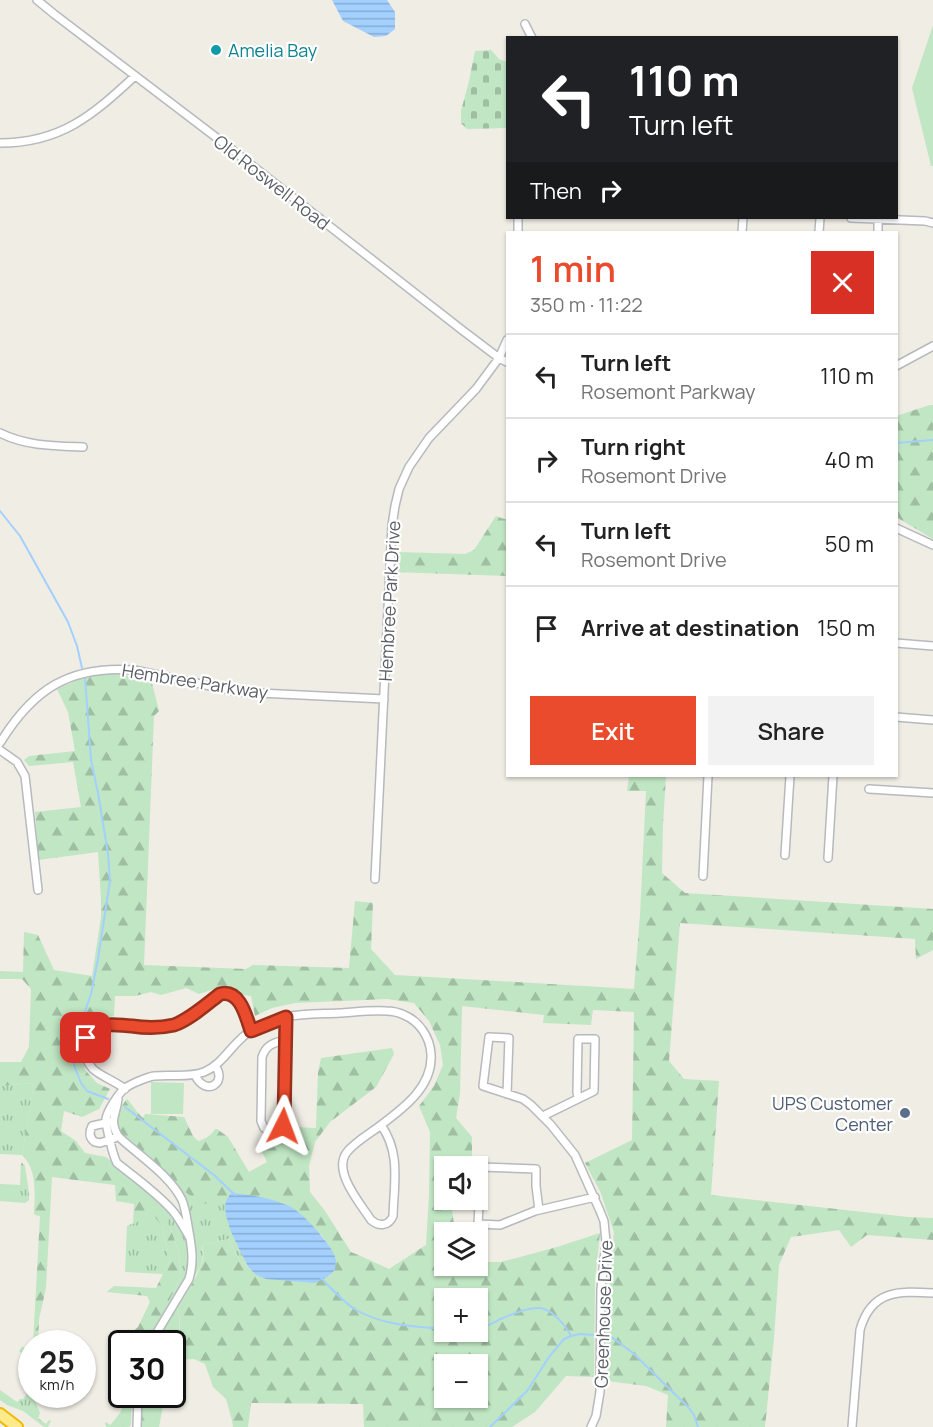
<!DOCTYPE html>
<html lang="en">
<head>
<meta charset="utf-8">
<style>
  :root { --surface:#fff; --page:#f2f2f2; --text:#222; --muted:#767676; --line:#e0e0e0; --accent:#eb4b2d }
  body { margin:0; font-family:Manrope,sans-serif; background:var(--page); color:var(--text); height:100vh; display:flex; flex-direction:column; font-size:22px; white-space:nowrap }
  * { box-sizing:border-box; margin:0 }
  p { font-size:20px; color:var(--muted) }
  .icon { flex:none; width:33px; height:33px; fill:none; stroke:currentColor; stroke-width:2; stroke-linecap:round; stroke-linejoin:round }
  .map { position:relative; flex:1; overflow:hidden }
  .side { position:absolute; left:506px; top:231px; width:392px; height:546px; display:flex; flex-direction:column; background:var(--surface); border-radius:0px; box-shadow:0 2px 4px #0004 }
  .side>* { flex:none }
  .top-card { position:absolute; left:506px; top:36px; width:392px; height:183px; border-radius:0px; box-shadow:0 2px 4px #0004; background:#202124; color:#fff; overflow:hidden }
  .tools { position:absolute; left:434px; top:1156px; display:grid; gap:12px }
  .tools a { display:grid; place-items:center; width:54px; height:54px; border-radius:0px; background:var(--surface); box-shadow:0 2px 4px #0004; font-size:30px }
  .speed { position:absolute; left:18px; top:1330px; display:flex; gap:12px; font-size:30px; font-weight:700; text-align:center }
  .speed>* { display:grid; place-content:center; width:78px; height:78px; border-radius:50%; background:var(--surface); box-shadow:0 2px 4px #0004; line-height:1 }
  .speed small { font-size:15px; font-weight:400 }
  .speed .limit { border:3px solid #111; border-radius:9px; background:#fff; color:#111 }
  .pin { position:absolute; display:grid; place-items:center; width:51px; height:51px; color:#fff; margin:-26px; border-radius:12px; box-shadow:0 3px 9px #0006 }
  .me { position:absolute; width:66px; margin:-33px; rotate:3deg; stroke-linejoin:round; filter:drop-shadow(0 0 4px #0008) }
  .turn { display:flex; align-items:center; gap:21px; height:126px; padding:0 24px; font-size:27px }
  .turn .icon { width:78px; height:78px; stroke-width:2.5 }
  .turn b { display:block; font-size:42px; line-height:51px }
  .then { display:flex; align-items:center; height:57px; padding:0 24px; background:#0003; gap:12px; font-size:22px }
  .round { display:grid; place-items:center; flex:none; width:63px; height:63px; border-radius:0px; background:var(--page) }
  .head { display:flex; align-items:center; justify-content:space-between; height:102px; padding:0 24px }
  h1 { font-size:36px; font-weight:600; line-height:45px; color:var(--accent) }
  .action { display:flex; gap:12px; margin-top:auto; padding:12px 24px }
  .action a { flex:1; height:69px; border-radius:0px; background:var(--accent); color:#fff; font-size:24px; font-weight:600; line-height:69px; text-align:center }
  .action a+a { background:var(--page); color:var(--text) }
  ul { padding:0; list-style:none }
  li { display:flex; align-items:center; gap:18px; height:84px; padding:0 24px; border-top:2px solid var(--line) }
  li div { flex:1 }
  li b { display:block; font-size:22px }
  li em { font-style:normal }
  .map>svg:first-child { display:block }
  .grass { fill:url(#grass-tufts) }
  .forest { fill:url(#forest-firs); fill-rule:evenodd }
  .cemetery { fill:url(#cemetery-stones) }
  .park { fill:#c0e6c3 }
  .water { fill:url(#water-rules) }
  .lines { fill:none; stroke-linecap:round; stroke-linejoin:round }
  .stream { stroke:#a3d0ff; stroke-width:2 }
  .minor-casing { stroke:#b6b9be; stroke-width:10 }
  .highway-casing { stroke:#f2b900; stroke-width:14 }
  .minor { stroke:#fff; stroke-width:7 }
  .highway { stroke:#fee98b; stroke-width:10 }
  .route-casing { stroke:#99311d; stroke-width:15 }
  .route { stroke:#eb4b2d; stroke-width:10 }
  .culture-dot { fill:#0f9aa8; stroke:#fff; stroke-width:2 }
  .service-dot { fill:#5c6f8a; stroke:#fff; stroke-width:2 }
  .labels { text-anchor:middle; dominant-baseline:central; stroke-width:4.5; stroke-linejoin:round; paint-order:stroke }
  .culture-label { font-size:18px; fill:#0d838f; stroke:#fff; text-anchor:start }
  .street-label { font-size:18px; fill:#5c5f65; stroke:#fff }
  .service-label { font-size:18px; fill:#4e5e75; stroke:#fff; text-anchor:end }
</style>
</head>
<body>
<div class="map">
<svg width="933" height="1427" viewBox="0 0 933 1427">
  <defs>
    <pattern id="grass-tufts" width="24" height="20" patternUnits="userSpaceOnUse" patternTransform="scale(1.5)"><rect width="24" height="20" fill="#c0e6c3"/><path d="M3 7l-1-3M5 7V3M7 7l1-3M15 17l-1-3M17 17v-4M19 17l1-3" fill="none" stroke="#9fbea2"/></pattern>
    <pattern id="forest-firs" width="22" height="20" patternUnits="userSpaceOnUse" patternTransform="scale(1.5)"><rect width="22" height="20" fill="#c0e6c3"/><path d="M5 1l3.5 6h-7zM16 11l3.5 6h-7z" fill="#9fbea2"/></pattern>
    <pattern id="cemetery-stones" width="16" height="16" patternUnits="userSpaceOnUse" patternTransform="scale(1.5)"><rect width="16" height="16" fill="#c0e6c3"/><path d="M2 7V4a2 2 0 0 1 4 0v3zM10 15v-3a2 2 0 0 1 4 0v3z" fill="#9fbea2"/></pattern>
    <pattern id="water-rules" width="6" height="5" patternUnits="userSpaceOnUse" patternTransform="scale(1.5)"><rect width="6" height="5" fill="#a3d0ff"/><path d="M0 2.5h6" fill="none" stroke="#88acd2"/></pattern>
  </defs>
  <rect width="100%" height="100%" fill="#efede4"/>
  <!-- grass -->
  <path class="grass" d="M34 1083 22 1155 0 1154V1086Z
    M21 1163 24 1164 25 1167 29 1192V1200L25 1203 0 1201V1184L20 1185Z
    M171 1181 204 1203 226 1201C225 1223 240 1249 249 1268L238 1258 229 1239 202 1245C204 1258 202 1267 193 1278 199 1256 195 1228 186 1207 182 1198 176 1190 171 1181Z
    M150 1193C179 1217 198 1246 182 1284 177 1294 170 1303 164 1312L181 1275 179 1253 171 1230Z
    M153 1214 162 1226 170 1260 163 1274 125 1272 127 1226Z
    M177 1307C180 1319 181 1327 177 1339L154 1344Z
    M29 1387 31 1388 32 1395H33L40 1413 38 1418 46 1424 49 1420 51 1421 48 1427H44L23 1411 7 1405 0 1400V1390L17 1402 20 1399H23L27 1394 26 1392Z"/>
  <!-- forest -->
  <path class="forest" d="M930 405H933V539L896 517V416Z
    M496 516 507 520V576L394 572 396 552 465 554 474 550Z
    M103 673H117L152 683 159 711 154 716 144 965 246 969 253 965 349 968 355 901 373 903 371 949 395 975 634 989 640 915 646 791H627L629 776H666L663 824 662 873 685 893 933 909V950L916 959 915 939 680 923 669 1061 684 1079 719 1081 711 1195 908 1217 933 1218V1240L867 1235 851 1247 839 1230 791 1237 779 1265 774 1338 765 1427H666L668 1395 646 1386 607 1381 606 1321 614 1232 600 1191 585 1163 632 1140 634 1012 593 1010 591 1025 543 1023 544 1015 462 1006 460 1094 456 1118 472 1137V1167H444V1200H453L452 1209 455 1233H444V1266H477V1262H501L557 1247 600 1233 595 1281 594 1377 566 1376 535 1412 512 1427H364L363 1404 251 1403 248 1427H233L232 1420 226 1399 213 1387 205 1364 194 1359 173 1360 172 1344H156L177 1338C182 1327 180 1318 177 1307 185 1295 200 1273 203 1259 204 1254 203 1250 202 1245L229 1239 238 1258 255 1274 336 1259 322 1235 231 1193 226 1201C220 1202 209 1205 203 1203 190 1199 120 1140 116 1128 113 1117 121 1107 127 1099 133 1105 136 1112 143 1118L145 1114 184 1117 193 1136 198 1141C205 1139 211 1136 215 1129H217L228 1137 249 1172 267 1162 262 1152 268 1141C279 1141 288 1137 294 1127L316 1128 318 1072 321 1058 392 1048 394 1054 376 1087 330 1122 315 1142 309 1166 310 1192 325 1211 351 1252 363 1257 389 1269 426 1245 429 1195 430 1132 419 1106 434 1086 443 1065 440 1045 429 1021 414 1003 387 999 295 1003 272 1008 255 1016 251 996 237 994 217 988 199 994 186 988 161 995 151 992 135 996H115L114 1016 98 1019 83 1032 79 1048 85 1070 97 1083 110 1089 99 1109 82 1117 64 1111 61 1131 76 1141 85 1153 106 1157 150 1193 161 1209 171 1230 179 1253 181 1275 164 1312 144 1344H124V1337H127L138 1327 150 1302 147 1296 107 1292 109 1290 114 1286 156 1288 170 1260 162 1226 153 1215 133 1224 134 1204 116 1201 115 1185 52 1177 46 1288 39 1319 38 1344H33L40 1216 35 1215 34 1213C35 1195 37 1168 22 1155L34 1083 0 1086V1062H21L29 1047 31 989 22 979H0V971L23 972 24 932 38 935 54 970 92 976 101 917V900L98 852 38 860 35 812 81 807 73 762 29 766 24 760 29 756 75 751 68 712 57 689 87 676ZM444 1299H477V1332H444ZM444 1365H477V1398H444Z
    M22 1347 31 1348V1388L18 1379 31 1360 19 1351Z
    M122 1395H132L131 1425 129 1427H106L105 1423 106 1422 110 1425C117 1417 128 1406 122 1395Z
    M141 1395H165L159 1427H141Z"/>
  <!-- cemetery -->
  <path class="cemetery" d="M491 50 499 59 507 62V128L467 129 461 123V111L469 81 475 51Z"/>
  <!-- park -->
  <path class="park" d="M933 25V166H931L912 88Z
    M151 1082 184 1083 183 1114H151Z"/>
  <!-- water -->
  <path class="water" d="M332 0H387L395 12V29L386 36 374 37 343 21Z
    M231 1193C249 1194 274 1199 291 1207 303 1213 334 1247 336 1260 336 1263 335 1266 335 1270L327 1277 315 1283 266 1279 255 1274 249 1268C242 1253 221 1219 226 1201 226 1201 230 1194 231 1193Z"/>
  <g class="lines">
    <!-- stream -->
    <path class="stream" d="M896 443 933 440
      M0 511 20 536 68 622 77 646 82 668
      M85 678 91 760 98 793 108 854 110 881 98 959 91 994 77 1035 74 1055V1065L81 1083 87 1091 108 1099
      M125 1107 214 1175 235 1195
      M321 1278C332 1289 343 1302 356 1310 383 1325 414 1327 444 1329
      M477 1328C487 1327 494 1322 503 1318 512 1314 530 1307 540 1308 552 1309 566 1326 571 1336
      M490 1427 527 1391 549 1357 564 1339 571 1336 580 1334 610 1336 633 1353 688 1407 694 1415 698 1427"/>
    <defs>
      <path id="minor" d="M37 0 54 14 217 138 462 330 499 358 507 362
        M525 24 532 38
        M0 143C61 143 93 115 135 76
        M851 218 925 221 933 223
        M518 232V218
        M742 232 743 218
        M819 232 820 218
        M878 232V219
        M896 366 933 346
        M0 433C26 446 54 446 83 447
        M896 528 933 545
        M896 643 933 646
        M896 717 933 720
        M0 743C33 689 70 665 134 670L239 692 384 699
        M0 750 17 762 25 776 38 890
        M869 789 933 793
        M785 855 790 776
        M828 858 833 776
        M703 876 708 776
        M375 879 392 526 395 506 399 489 409 467 429 438 476 389 499 358 507 340
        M285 1040 284 1121 280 1129 271 1132 264 1128 261 1121 262 1057C266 1045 273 1043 285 1040Z
        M285 1040 286 1017
        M195 1075C206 1098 228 1082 215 1066
        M125 1089C115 1081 102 1077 93 1069 87 1062 82 1052 85 1043 91 1020 114 1025 132 1026 145 1028 161 1028 174 1025 189 1021 207 1004 220 994 240 989 245 1016 251 1031
        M507 1094 509 1038 489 1037 483 1086 523 1099 531 1105 551 1125 575 1155 600 1211 604 1221 606 1242 601 1289 600 1392 596 1416 591 1427
        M118 1099C116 1116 109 1119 118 1136 138 1155 170 1175 182 1200 186 1210 187 1221 189 1232 192 1249 194 1262 189 1279L150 1344
        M543 1116 594 1091 595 1039H578L577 1092 578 1099
        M110 1122 92 1126C89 1132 89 1138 95 1142L100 1143 115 1138
        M381 1125C401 1153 394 1183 393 1216 389 1226 379 1227 371 1220 360 1203 332 1171 347 1152 356 1141 371 1133 381 1125Z
        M539 1210 536 1186V1169L481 1167 478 1224 500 1225 535 1211 595 1197
        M190 1238C184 1228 179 1218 172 1210 156 1192 136 1178 117 1163 113 1156 106 1127 106 1119 107 1111 119 1093 125 1088 131 1084 147 1077 154 1076 171 1074 188 1078 204 1072 224 1064 233 1041 252 1030 262 1025 275 1020 286 1017 303 1013 322 1014 340 1013 355 1012 371 1010 386 1011 392 1011 398 1012 404 1015 419 1021 430 1037 431 1054 433 1086 405 1107 381 1125
        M137 1427 138 1395
        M852 1427 860 1330C871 1290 898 1291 933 1293"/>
      <path id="highway" d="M0 1414 17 1427"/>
    </defs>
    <!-- minor casing -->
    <use href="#minor" class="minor-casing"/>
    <!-- highway casing -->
    <use href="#highway" class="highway-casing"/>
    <!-- minor -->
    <use href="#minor" class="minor"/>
    <!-- highway -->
    <use href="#highway" class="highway"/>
  </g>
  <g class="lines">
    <defs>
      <path id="route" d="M86 1038C100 1020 113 1025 132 1026 145 1028 161 1028 174 1025 189 1020 207 1004 220 994 240 989 246 1016 251 1031L286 1017 284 1121 283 1126"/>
    </defs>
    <!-- route casing -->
    <use href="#route" class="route-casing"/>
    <!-- route -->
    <use href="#route" class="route"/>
  </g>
  <!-- markers -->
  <circle class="culture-dot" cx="216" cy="50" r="6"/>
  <circle class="service-dot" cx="905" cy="1113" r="6"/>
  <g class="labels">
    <!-- culture labels -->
    <g class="culture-label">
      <text x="228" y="50">Amelia Bay</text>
    </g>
    <!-- street labels -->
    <g class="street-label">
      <text transform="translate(272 182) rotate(38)">Old Roswell Road</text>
      <text transform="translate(389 601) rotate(-87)">Hembree Park Drive</text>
      <text transform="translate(195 681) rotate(9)">Hembree Parkway</text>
      <text transform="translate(603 1314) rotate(-88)">Greenhouse Drive</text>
    </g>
    <!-- service labels -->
    <g class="service-label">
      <text x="893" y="1103">UPS Customer<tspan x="893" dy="21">Center</tspan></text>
    </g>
  </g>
</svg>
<div class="tools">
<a><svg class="icon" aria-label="sound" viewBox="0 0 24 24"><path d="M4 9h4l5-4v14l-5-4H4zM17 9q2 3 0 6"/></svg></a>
<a><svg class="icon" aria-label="layers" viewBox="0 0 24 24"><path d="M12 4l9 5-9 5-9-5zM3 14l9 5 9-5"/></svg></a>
<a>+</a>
<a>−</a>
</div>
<div class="speed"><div>25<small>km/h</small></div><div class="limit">30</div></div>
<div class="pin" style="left:86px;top:1038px;background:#d93025"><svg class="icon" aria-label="arrive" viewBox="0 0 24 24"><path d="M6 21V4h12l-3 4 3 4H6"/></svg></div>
<svg class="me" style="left:283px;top:1126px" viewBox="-20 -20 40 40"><path d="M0-17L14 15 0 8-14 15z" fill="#eb4b2d" stroke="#fff" stroke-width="4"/></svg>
<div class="top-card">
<div class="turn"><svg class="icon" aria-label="left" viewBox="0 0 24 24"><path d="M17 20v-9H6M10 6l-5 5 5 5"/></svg><div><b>110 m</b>Turn left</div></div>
<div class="then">Then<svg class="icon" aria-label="right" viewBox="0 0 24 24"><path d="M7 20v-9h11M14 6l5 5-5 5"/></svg></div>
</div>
<section class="side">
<div class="head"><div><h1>1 min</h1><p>350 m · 11:22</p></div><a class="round" style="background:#d93025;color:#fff"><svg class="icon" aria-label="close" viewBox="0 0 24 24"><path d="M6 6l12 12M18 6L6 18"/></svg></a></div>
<ul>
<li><svg class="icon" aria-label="left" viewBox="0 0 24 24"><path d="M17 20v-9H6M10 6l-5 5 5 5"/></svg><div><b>Turn left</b><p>Rosemont Parkway</p></div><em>110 m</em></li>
<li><svg class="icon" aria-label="right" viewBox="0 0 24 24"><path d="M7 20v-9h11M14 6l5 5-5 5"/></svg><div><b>Turn right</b><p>Rosemont Drive</p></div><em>40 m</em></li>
<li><svg class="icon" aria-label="left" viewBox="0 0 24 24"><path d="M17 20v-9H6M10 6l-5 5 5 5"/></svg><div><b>Turn left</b><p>Rosemont Drive</p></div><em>50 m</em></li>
<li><svg class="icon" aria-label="arrive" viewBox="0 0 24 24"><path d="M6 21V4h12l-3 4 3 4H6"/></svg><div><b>Arrive at destination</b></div><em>150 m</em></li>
</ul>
<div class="action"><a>Exit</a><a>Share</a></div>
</section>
</div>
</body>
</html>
